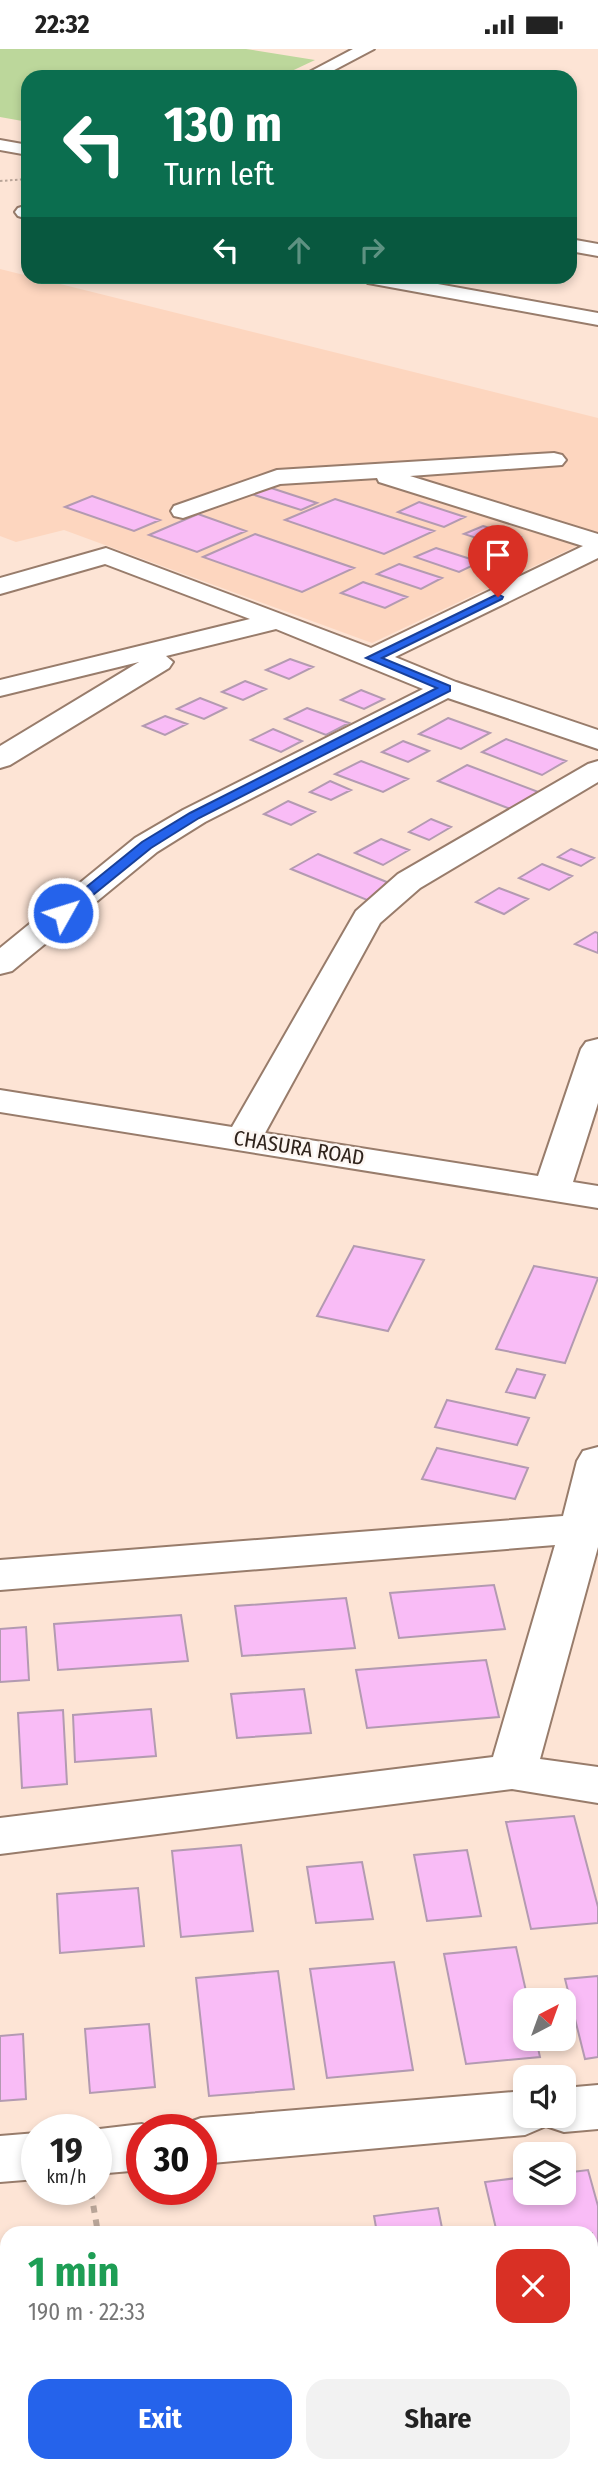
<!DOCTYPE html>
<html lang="en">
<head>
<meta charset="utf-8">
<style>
  :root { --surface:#fff; --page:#f2f2f2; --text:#222; --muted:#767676; --accent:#2563eb }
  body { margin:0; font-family:"Fira Sans Condensed",sans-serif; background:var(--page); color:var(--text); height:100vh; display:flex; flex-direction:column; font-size:26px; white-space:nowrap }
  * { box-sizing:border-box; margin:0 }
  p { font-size:23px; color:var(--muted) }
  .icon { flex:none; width:38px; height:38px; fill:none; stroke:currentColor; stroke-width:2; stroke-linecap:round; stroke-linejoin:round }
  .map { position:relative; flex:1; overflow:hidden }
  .drawer { position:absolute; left:0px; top:2177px; width:598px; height:247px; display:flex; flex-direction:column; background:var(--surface); border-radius:21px 21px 0 0; box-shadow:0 4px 10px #0003 }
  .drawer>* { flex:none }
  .top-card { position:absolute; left:21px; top:21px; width:556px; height:214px; border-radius:21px; box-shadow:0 4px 10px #0003; background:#0b6e4f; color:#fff; overflow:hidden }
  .needle { width:46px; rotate:41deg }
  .buttons { position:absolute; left:513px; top:1939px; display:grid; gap:14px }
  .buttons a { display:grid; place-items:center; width:63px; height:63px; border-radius:14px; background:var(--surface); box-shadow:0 4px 10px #0003; font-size:35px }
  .speed { position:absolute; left:21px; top:2065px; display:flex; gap:14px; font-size:35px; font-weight:700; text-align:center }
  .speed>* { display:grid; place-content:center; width:91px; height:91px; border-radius:50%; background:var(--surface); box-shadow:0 4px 10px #0003; line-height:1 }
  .speed small { font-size:18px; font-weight:400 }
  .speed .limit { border:10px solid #d22; background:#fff; color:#111 }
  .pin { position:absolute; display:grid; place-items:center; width:60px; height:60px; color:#fff; margin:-72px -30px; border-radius:50% 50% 50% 0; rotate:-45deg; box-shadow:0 0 7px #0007 }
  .pin .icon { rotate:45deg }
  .me { position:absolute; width:77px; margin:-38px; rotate:51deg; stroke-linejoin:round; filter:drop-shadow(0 0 5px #0008) }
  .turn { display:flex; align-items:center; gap:24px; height:147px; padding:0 28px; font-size:32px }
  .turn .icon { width:91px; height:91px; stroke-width:2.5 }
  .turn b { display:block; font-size:49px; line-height:60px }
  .lanes { display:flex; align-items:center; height:66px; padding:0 28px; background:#0003; justify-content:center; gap:35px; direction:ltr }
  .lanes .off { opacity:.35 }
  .round { display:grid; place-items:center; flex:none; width:74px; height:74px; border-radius:21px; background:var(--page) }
  .overview { display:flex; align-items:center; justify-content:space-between; height:119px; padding:0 28px }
  h1 { font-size:42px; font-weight:700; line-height:52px; color:#1e9e55 }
  .button { display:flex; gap:14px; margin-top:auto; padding:14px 28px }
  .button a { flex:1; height:80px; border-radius:21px; background:var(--accent); color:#fff; font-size:28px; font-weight:700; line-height:80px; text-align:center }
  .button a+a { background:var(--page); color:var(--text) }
  .status { display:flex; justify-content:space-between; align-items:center; height:49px; padding:0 35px; background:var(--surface); direction:ltr }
  .status svg { height:19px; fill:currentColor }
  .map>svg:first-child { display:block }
  .built { fill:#fdd6bf }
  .green { fill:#bcd79b }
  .building { fill:#f9bcf6; stroke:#b39ab1; stroke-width:2 }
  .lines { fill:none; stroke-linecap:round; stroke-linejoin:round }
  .minor-casing { stroke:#987c6b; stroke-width:4 }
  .path-far1 { stroke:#b9a598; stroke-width:2; stroke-dasharray:2.5 2.5; stroke-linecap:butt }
  .path { stroke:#b9a598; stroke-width:6; stroke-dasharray:7 7; stroke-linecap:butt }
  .minor { fill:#fff; fill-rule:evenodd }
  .route { fill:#2563eb; stroke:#184099; stroke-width:2 }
  .labels { text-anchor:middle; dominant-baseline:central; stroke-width:5; stroke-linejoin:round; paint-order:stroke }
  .street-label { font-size:21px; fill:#2f231c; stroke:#fcf5f1 }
</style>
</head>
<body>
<div class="status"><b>22:32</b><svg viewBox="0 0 49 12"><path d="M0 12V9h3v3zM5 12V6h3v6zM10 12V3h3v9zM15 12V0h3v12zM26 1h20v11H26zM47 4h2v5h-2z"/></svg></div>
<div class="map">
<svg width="598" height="2423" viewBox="0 0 598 2423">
  <rect width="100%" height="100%" fill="#fde4d5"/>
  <!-- built -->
  <path class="built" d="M0 220 598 369V487L372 594 64 481 16 493 0 487Z"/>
  <!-- green -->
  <path class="green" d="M0 0H246L315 11 279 28H28V73L0 68Z"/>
  <!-- building -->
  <path class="building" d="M265 437 317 454 301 461 248 444Z
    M92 447 160 471 134 482 65 458Z
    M335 450 434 482 384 505 285 471Z
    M419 453 465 468 444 478 398 463Z
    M198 465 246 482 197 503 149 486Z
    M483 477 520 488 501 497 464 485Z
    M255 485 354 519 302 543 203 508Z
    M436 499 480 513 459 523 415 508Z
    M399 515 442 529 421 540 377 525Z
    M363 533 407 548 385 559 341 544Z
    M290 610 313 618 289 630 266 621Z
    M245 632 266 640 243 651 222 643Z
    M361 641 384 650 364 660 341 651Z
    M200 649 226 659 204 670 177 660Z
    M307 659 349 674 326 686 285 670Z
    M165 667 187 675 165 686 143 677Z
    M448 669 490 684 461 700 419 685Z
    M273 680 302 692 281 703 251 691Z
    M506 690 566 712 542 726 482 703Z
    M403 692 429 702 408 713 382 703Z
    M361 712 408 730 383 743 335 725Z
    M467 716 541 744 513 761 438 732Z
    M330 732 351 741 331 751 310 743Z
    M288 752 315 763 291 776 264 765Z
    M431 770 451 778 429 791 409 783Z
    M381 790 409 801 383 816 355 804Z
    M571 800 594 809 581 817 558 808Z
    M318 805 394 836 367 851 291 820Z
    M542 815 572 827 549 841 519 829Z
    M499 839 528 850 504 865 476 853Z
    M595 883 598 884V904L575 895Z
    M354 1197 424 1211 388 1282 317 1267Z
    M534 1217 598 1229 565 1314 496 1300Z
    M517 1320 545 1326 535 1349 506 1343Z
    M447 1351 529 1369 517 1396 435 1378Z
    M437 1399 528 1419 515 1450 422 1430Z
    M494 1536 505 1580 399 1589 390 1544Z
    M346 1549 355 1599 242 1607 235 1557Z
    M181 1566 188 1612 58 1621 54 1575Z
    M26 1578 29 1631 0 1633V1580Z
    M486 1611 499 1668 367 1679 356 1621Z
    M304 1640 311 1684 237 1689 231 1645Z
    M151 1660 156 1707 75 1713 73 1666Z
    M63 1661 67 1735 22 1739 18 1664Z
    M574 1767 598 1858V1874L531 1880 506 1773Z
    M241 1796 253 1882 181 1888 172 1802Z
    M467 1801 481 1867 427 1872 414 1806Z
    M362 1813 373 1870 316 1874 307 1818Z
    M138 1839 144 1897 60 1904 57 1845Z
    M516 1898 528 1951H525V1990H536L540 2008 466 2015 444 1905Z
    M394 1913 413 2021 327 2029 310 1920Z
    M278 1922 294 2040 209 2047 196 1929Z
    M598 1927V2008L585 2010 565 1930Z
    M149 1975 155 2038 90 2044 85 1980Z
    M23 1985 26 2050 0 2052V1987Z
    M588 2121 598 2157V2256H592V2184H497L485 2133 525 2128V2144H564V2124Z
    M438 2159 443 2184H377L374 2167Z
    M309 2179 310 2184H260Z
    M598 2311V2423H538L537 2417H592V2312Z
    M201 2417H350L351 2422 202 2423Z"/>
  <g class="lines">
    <defs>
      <path id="minor" d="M353 0H374L321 28H300Z
        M0 91 28 96V106L0 101Z
        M28 156V170L18 167 15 163 18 159Z
        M570 190 598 195V207L570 202Z
        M358 228H399L598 264V276L368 234Z
        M554 404 562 406 566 411 562 416 410 427 598 485V509L395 608 456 633 598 681V700L448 649 205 773 157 803 12 922 0 925V899L135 789 183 761 423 640 276 580 166 607 173 613 169 619 10 716 0 719V697L139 613 0 647V631L250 570 105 515 0 545V529L106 499 371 599 583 497 379 433 377 429 280 435 183 469 174 467 171 462 174 457 277 421Z
        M598 712V733L420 839 380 874 265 1084 538 1127 581 1000 586 993 598 990V1054L573 1133 598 1137V1159L0 1063V1041L232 1078 356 862 398 825 588 715Z
        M598 1398V1498L540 1710 598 1718V1754L512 1740 0 1805V1769L493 1708 555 1496 0 1541V1511L563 1467 577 1412 583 1402Z
        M598 2036V2080L564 2083 546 2077 525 2086 201 2115V2081H179L182 2076 201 2069 525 2042V2067H564V2039Z
        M142 2075 158 2081H142V2121L96 2125V2081H91Z
        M37 2084V2130L0 2133V2087Z"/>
    </defs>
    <!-- minor casing -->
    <use href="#minor" class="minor-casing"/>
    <!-- path-far1 -->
    <path class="path-far1" d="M0 132 28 130"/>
    <!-- path -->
    <path class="path" d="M91 2143 98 2184
      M105 2417 106 2423"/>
    <!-- minor -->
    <use href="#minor" class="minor"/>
  </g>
  <!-- route -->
  <path class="route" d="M498 545 503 548 502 550 382 609 450 637V642L199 769 151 799 67 867H58V861L142 793 190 764 437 639 366 609Z"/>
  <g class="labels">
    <!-- street labels -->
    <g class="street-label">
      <text transform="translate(299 1099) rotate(9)">CHASURA ROAD</text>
    </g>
  </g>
</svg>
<div class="buttons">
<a><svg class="needle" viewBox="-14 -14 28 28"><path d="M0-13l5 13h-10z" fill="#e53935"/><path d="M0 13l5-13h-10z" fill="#767676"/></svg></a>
<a><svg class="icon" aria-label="sound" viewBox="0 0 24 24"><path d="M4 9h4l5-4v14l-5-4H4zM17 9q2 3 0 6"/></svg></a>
<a><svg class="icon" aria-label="layers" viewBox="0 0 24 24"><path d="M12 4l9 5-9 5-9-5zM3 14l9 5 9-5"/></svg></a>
</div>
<div class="speed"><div>19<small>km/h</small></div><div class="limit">30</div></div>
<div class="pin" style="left:498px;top:548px;background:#d93025"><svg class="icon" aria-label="arrive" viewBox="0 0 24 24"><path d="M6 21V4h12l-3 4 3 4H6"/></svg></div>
<svg class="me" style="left:63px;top:864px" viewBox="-20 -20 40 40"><circle r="17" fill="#2563eb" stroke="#fff" stroke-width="3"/><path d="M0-11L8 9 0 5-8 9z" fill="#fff"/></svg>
<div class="top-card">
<div class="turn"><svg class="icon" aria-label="left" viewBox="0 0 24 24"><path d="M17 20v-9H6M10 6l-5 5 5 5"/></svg><div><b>130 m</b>Turn left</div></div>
<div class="lanes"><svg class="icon" aria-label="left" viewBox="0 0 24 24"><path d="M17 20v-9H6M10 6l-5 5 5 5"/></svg><svg class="icon off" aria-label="ahead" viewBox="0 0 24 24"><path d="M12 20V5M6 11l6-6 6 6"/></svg><svg class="icon off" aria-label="right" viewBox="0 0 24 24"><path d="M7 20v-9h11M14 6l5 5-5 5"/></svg></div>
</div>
<section class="drawer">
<div class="overview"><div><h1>1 min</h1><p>190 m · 22:33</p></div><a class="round" style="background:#d93025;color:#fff"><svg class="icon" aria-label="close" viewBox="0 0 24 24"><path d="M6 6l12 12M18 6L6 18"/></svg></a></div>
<div class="button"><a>Exit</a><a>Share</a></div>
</section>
</div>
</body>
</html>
